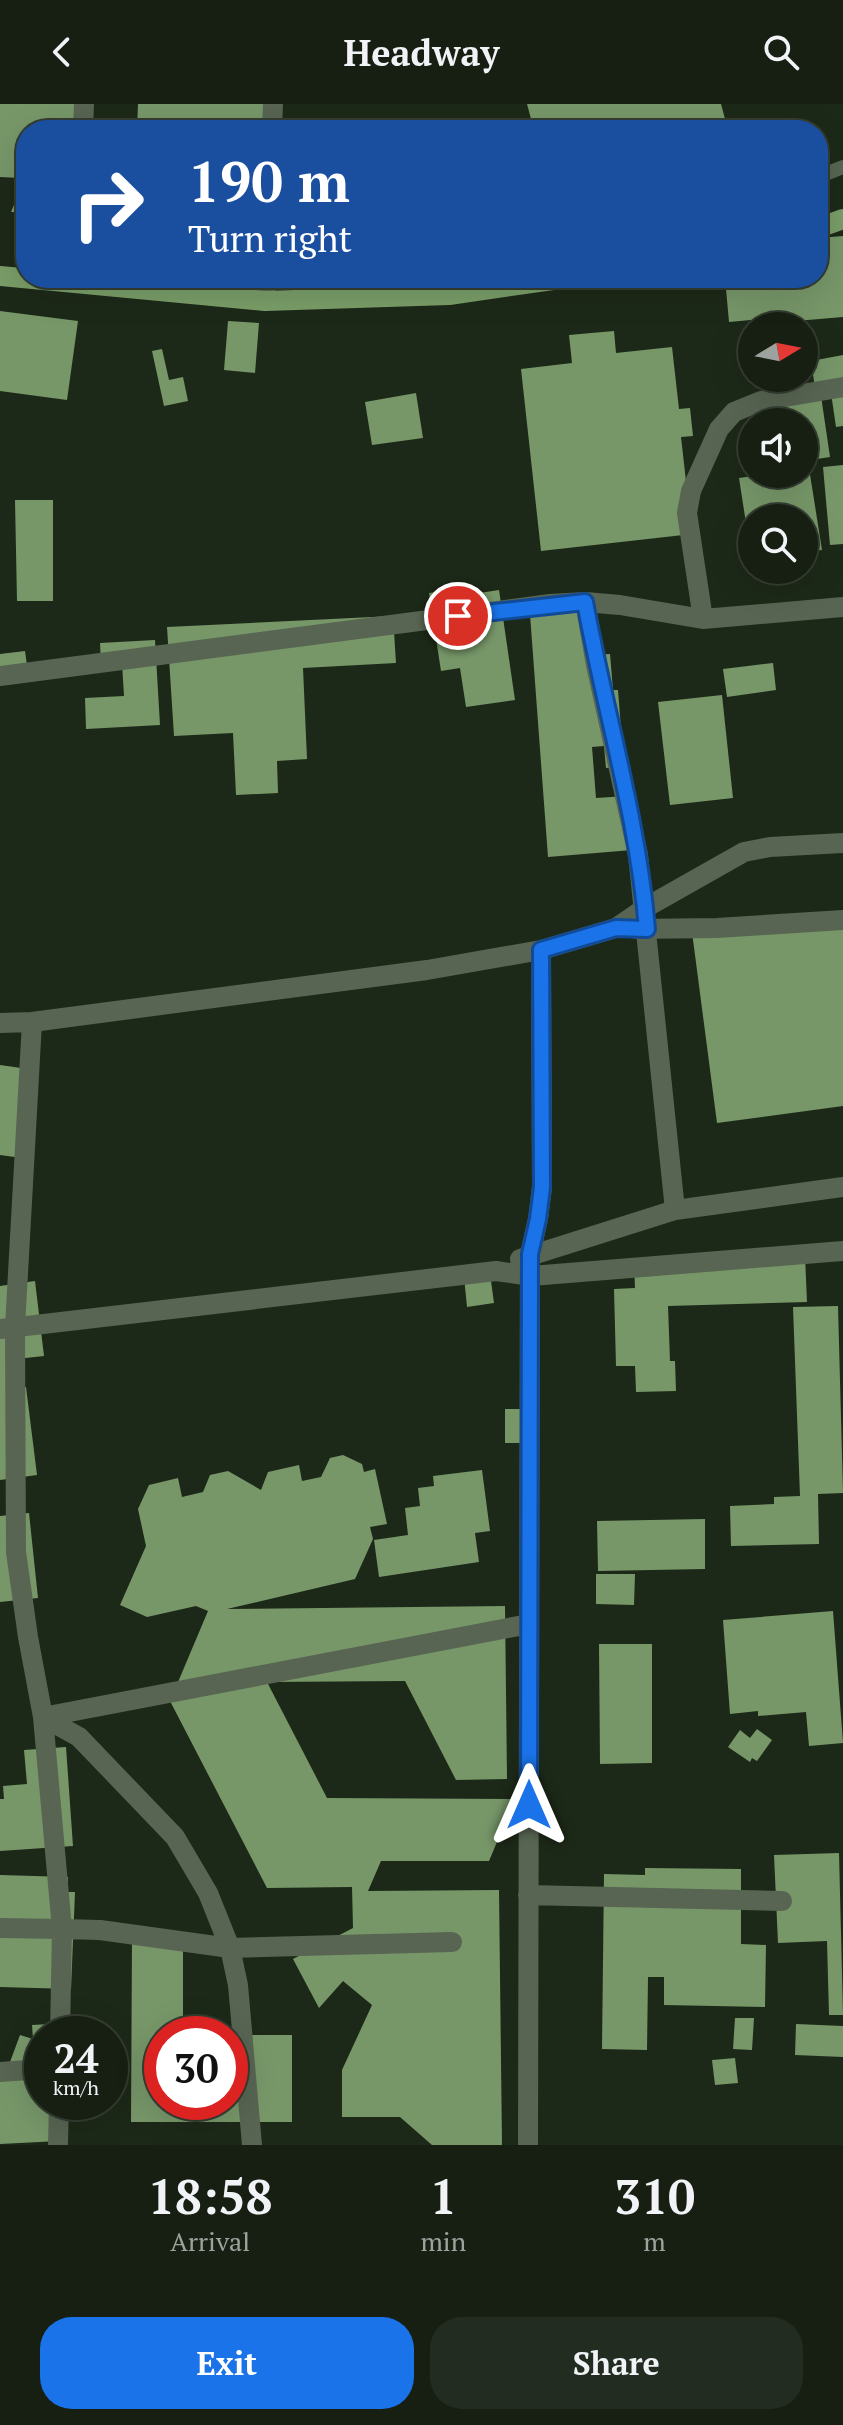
<!DOCTYPE html>
<html lang="en">
<head>
<meta charset="utf-8">
<style>
  :root { --surface:#161f12; --page:#232c20; --text:#f1f3f6; --muted:#9ea29f; --line:#353d32; --accent:#1a73e8 }
  body { margin:0; font-family:"PT Serif",serif; background:var(--page); color:var(--text); height:100vh; display:flex; flex-direction:column; font-size:30px; white-space:nowrap }
  * { box-sizing:border-box; margin:0 }
  p { font-size:26px; color:var(--muted) }
  .icon { flex:none; width:44px; height:44px; fill:none; stroke:currentColor; stroke-width:2; stroke-linecap:round; stroke-linejoin:round }
  .map { position:relative; height:2041px; overflow:hidden }
  .sheet { display:flex; flex-direction:column; background:var(--surface); flex:1 }
  .sheet>* { flex:none }
  .banner { position:absolute; left:16px; top:16px; width:812px; height:168px; border-radius:32px; box-shadow:0 8px 32px #0002,0 0 0 2px var(--line); background:#1a4fa0; color:#fff; overflow:hidden }
  .needle { width:52px; rotate:80deg }
  .tools { position:absolute; left:738px; top:208px; display:grid; gap:16px }
  .tools a { display:grid; place-items:center; width:80px; height:80px; border-radius:50%; background:var(--surface); box-shadow:0 8px 32px #0002,0 0 0 2px var(--line); font-size:40px }
  .speed { position:absolute; left:24px; top:1912px; display:flex; gap:16px; font-size:40px; font-weight:700; text-align:center }
  .speed>* { display:grid; place-content:center; width:104px; height:104px; border-radius:50%; background:var(--surface); box-shadow:0 8px 32px #0002,0 0 0 2px var(--line); line-height:1 }
  .speed small { font-size:20px; font-weight:400 }
  .speed .limit { border:12px solid #d22; background:#fff; color:#111 }
  .pin { position:absolute; display:grid; place-items:center; width:68px; height:68px; color:#fff; margin:-34px; border:4px solid #fff; border-radius:50%; box-shadow:0 2px 8px #0007 }
  .me { position:absolute; width:88px; margin:-44px; rotate:0deg; stroke-linejoin:round; filter:drop-shadow(0 0 6px #0008) }
  .turn { display:flex; align-items:center; gap:28px; height:168px; padding:0 40px; font-size:36px }
  .turn .icon { width:104px; height:104px; stroke-width:2.5 }
  .turn b { display:block; font-size:56px; line-height:68px }
  .eta { display:flex; justify-content:space-evenly; align-items:center; height:136px; text-align:center }
  .eta b { font-size:48px; font-weight:600; line-height:56px }
  .cta { display:flex; gap:16px; margin-top:auto; padding:16px 40px }
  .cta a { flex:1; height:92px; border-radius:32px; background:var(--accent); color:#fff; font-size:32px; font-weight:600; line-height:92px; text-align:center }
  .cta a+a { background:var(--page); color:var(--text) }
  header { display:flex; justify-content:space-between; align-items:center; height:104px; padding:0 40px; background:var(--surface); font-size:36px; font-weight:600 }
  .map>svg:first-child { display:block }
  .building { fill:#779769 }
  .lines { fill:none; stroke-linecap:round; stroke-linejoin:round }
  .service { stroke:#586552; stroke-width:14 }
  .minor { stroke:#586552; stroke-width:20 }
  .primary { stroke:#799d68; stroke-width:20 }
  .route-casing { stroke:#114b97; stroke-width:20 }
  .route { stroke:#1a73e8; stroke-width:14 }
</style>
</head>
<body>
<header><svg class="icon" aria-label="back" viewBox="0 0 24 24"><path d="M15 5l-7 7 7 7"/></svg>Headway<svg class="icon" aria-label="search" viewBox="0 0 24 24"><circle cx="10" cy="10" r="6"/><path d="M15 15l6 6"/></svg></header>
<div class="map">
<svg width="843" height="2041" viewBox="0 0 843 2041">
  <rect width="100%" height="100%" fill="#1d2918"/>
  <!-- building -->
  <path class="building" d="M0 0H93L87 26H26V108H11L20 87V74L0 73Z
    M138 0H276V26H137Z
    M527 0H721L728 26H534Z
    M843 132V213L784 218V213L729 218 725 174H818V134Z
    M0 207 78 217 67 296 0 287Z
    M228 217 259 219 255 269 224 266Z
    M614 227 616 249 672 243 679 305 690 304 693 332 681 333 692 430 541 447 521 265 572 259 569 231Z
    M162 245 169 276 183 273 188 297 164 302 152 247Z
    M843 251V322L836 323 830 282 815 284 811 257Z
    M781 274H798L800 288 820 285 830 353 804 357V318H788Z
    M416 289 423 334 372 341 365 298Z
    M843 361V440L830 441 823 363Z
    M804 364H809L822 446 804 448V414H752L750 445 739 374 767 370H804Z
    M15 396H53V497H17Z
    M472 483 473 490 499 486 515 596 466 603 460 564 441 567 429 489Z
    M589 492 594 551 610 550 613 586H618L624 663 606 664 604 642 592 643 596 694 627 692 632 746 548 753 529 497Z
    M393 512 396 559 303 564 307 655 277 657 278 689 236 691 233 629 174 632 167 523Z
    M155 536 160 621 86 625 85 594 124 592 122 559 101 560 100 539Z
    M25 547 29 576 0 580V550Z
    M773 559 776 586 727 593 723 565Z
    M722 591 733 694 670 701 658 598Z
    M843 808V1002L717 1019 692 828Z
    M0 961 35 966 22 1054 0 1051Z
    M805 1152 807 1198 668 1202 670 1257H675L676 1287 636 1288 635 1262H616L614 1185 635 1184 634 1157Z
    M490 1170 494 1199 467 1203 464 1173Z
    M35 1177 44 1252 16 1255 19 1284 26 1283 37 1371 0 1376V1182Z
    M838 1202 843 1389 818 1390 819 1440 731 1442 730 1402 774 1400V1393L800 1392 793 1203Z
    M505 1305H520V1339H505Z
    M343 1351 362 1360 364 1368 375 1365 387 1420 370 1423 373 1435 355 1475 227 1505 505 1502 507 1675 456 1676 405 1577 267 1578 327 1694 515 1695 489 1757H381L368 1787 499 1786 502 2041H432L400 2013H342V1966L372 1901 343 1877 319 1904 293 1855 353 1824 352 1783 267 1784 170 1597 208 1507 196 1502 147 1513 120 1501 146 1442 138 1405 149 1381 178 1374 182 1393 203 1388 210 1371 228 1367 261 1386 268 1368 299 1361 302 1377 321 1373 330 1354Z
    M482 1366 490 1427 475 1429 479 1458 379 1473 374 1436 408 1431 405 1404 420 1402 418 1384 434 1382 433 1372Z
    M29 1409 38 1494 0 1498V1412Z
    M705 1415V1465L598 1467 597 1417Z
    M596 1470H635L634 1501 596 1500Z
    M833 1507 843 1639 809 1642 806 1608 758 1612V1607L730 1610 723 1516Z
    M599 1540H652V1659L600 1660Z
    M757 1625 772 1636 757 1657 752 1654 750 1658 728 1643 740 1626 750 1634Z
    M66 1643 73 1742 0 1747V1695H4L3 1682 27 1680 24 1646Z
    M839 1749 843 1911H829L827 1837 778 1839 774 1751Z
    M645 1764 741 1765V1840L766 1841 765 1903 664 1901V1873H648L647 1946 602 1945 604 1770 645 1771Z
    M0 1771 68 1773 67 1788H75L71 1885 0 1883Z
    M132 1834 183 1835V1930H162V1998H230L234 1931H292V2018H131Z
    M735 1914H754L752 1946 733 1945Z
    M68 1919 69 1930H42V1998H71V2005L59 2037 0 2040V1964L10 1958 20 1931 33 1935 32 1921Z
    M796 1920 843 1922V1953L795 1951Z
    M735 1954 738 1979 715 1981 712 1956Z"/>
  <g class="lines">
    <!-- service -->
    <path class="service" d="M818 73 843 63"/>
    <!-- minor -->
    <path class="minor" d="M83 26 84 0
      M272 26 273 0
      M265 197 266 174
      M585 498 596 561 638 751 675 1106
      M703 515 687 409 691 387 719 325 734 308 761 297 843 283
      M0 572 550 500 585 498 620 501 703 515 843 503
      M636 825 717 824 843 816
      M32 918 15 1223 16 1448 28 1533 43 1613 62 1825 100 1826 230 1844 452 1838
      M0 919 32 918 427 866 541 846 616 824 645 804 744 748 770 743 843 739
      M520 1155 675 1106 843 1083
      M0 1225 496 1167 531 1172 843 1147
      M43 1613 79 1633 175 1733 208 1789 230 1844 238 1881 252 2041
      M43 1613 529 1520
      M528 1791 782 1797
      M0 1824 62 1825 60 1930
      M0 1968 42 1965
      M58 2041 59 1998
      M528 2041 530 1150 538 1115 542 1083 541 846"/>
    <!-- primary -->
    <path class="primary" d="M818 124 843 115
      M0 172 265 197 449 191 567 174"/>
  </g>
  <g class="lines">
    <defs>
      <path id="route" d="M458 512 585 498C605 607 638 715 647 825L616 824 541 846 542 1083 538 1115 530 1150 529 1701"/>
    </defs>
    <!-- route casing -->
    <use href="#route" class="route-casing"/>
    <!-- route -->
    <use href="#route" class="route"/>
  </g>
</svg>
<div class="tools">
<a><svg class="needle" viewBox="-14 -14 28 28"><path d="M0-13l5 13h-10z" fill="#e53935"/><path d="M0 13l5-13h-10z" fill="#9ea29f"/></svg></a>
<a><svg class="icon" aria-label="sound" viewBox="0 0 24 24"><path d="M4 9h4l5-4v14l-5-4H4zM17 9q2 3 0 6"/></svg></a>
<a><svg class="icon" aria-label="search" viewBox="0 0 24 24"><circle cx="10" cy="10" r="6"/><path d="M15 15l6 6"/></svg></a>
</div>
<div class="speed"><div>24<small>km/h</small></div><div class="limit">30</div></div>
<div class="pin" style="left:458px;top:512px;background:#d93025"><svg class="icon" aria-label="arrive" viewBox="0 0 24 24"><path d="M6 21V4h12l-3 4 3 4H6"/></svg></div>
<svg class="me" style="left:529px;top:1701px" viewBox="-20 -20 40 40"><path d="M0-17L14 15 0 8-14 15z" fill="#1a73e8" stroke="#fff" stroke-width="4"/></svg>
<div class="banner">
<div class="turn"><svg class="icon" aria-label="right" viewBox="0 0 24 24"><path d="M7 20v-9h11M14 6l5 5-5 5"/></svg><div><b>190 m</b>Turn right</div></div>
</div>
</div>
<section class="sheet">
<div class="eta">
<div><b>18:58</b><p>Arrival</p></div>
<div><b>1</b><p>min</p></div>
<div><b>310</b><p>m</p></div>
</div>
<div class="cta"><a>Exit</a><a>Share</a></div>
</section>
</body>
</html>
